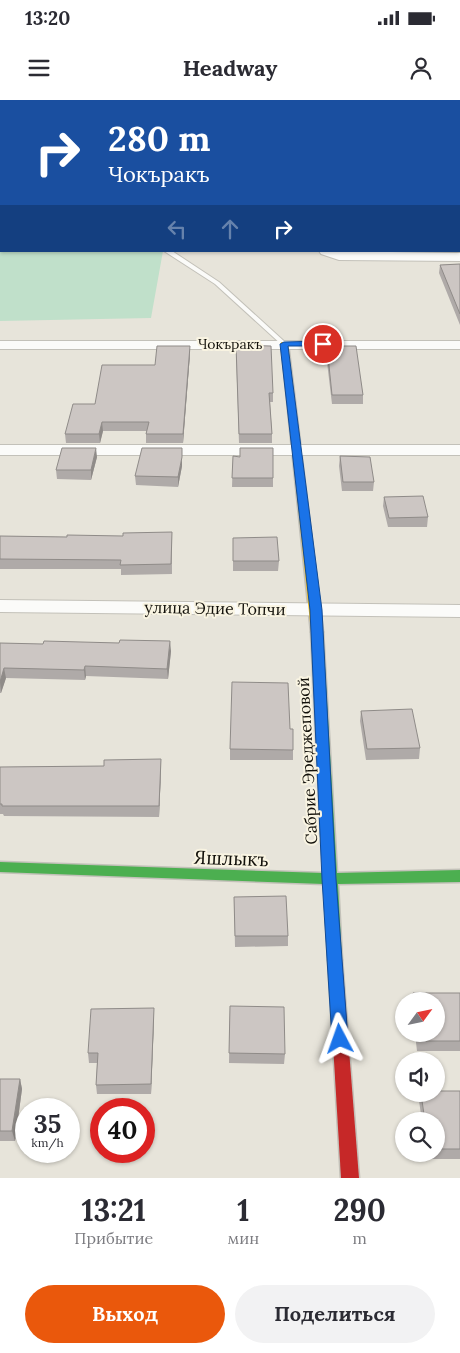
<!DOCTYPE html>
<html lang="ru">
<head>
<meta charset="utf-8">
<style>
  :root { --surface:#fff; --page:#f2f2f3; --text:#2b2b33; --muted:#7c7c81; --accent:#ea580c }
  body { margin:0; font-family:Lora,serif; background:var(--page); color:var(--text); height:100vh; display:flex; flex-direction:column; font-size:19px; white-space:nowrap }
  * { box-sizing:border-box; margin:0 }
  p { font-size:16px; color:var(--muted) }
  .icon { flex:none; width:28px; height:28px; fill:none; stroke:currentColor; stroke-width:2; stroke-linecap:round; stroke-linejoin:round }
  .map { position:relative; height:1078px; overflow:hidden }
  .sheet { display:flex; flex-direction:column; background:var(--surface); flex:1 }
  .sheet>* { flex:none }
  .top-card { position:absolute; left:0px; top:0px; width:460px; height:152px; box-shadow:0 1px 4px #0004; background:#1a4fa0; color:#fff; overflow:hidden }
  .needle { width:32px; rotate:57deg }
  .fabs { position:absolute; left:395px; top:892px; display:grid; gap:10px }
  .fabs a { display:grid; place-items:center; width:50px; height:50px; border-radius:50%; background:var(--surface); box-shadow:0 1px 4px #0004; font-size:25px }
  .speed { position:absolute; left:15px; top:998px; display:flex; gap:10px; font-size:25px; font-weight:700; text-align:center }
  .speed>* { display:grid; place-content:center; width:65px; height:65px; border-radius:50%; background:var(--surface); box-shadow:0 1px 4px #0004; line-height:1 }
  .speed small { font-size:12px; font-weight:400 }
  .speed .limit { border:8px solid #d22; background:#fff; color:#111 }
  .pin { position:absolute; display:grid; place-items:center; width:42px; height:42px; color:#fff; margin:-21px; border:2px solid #fff; border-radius:50%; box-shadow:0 1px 5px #0007 }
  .me { position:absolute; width:55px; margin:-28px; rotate:356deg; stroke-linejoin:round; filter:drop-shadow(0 0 4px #0008) }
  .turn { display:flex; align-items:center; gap:18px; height:105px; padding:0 25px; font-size:22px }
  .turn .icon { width:65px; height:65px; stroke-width:2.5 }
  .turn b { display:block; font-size:35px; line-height:42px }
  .lanes { display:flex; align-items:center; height:48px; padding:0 25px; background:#0003; justify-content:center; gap:25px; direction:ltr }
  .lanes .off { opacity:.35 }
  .eta { display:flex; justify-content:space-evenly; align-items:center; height:85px; text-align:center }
  .eta b { font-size:30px; font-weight:700; line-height:35px }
  .primary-button { display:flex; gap:10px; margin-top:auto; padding:10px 25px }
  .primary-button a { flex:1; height:58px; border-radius:30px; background:var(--accent); color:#fff; font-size:20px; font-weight:700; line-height:58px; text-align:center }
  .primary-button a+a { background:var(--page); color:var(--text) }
  .status { display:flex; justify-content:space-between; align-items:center; height:35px; padding:0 25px; background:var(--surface); direction:ltr }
  .status svg { height:14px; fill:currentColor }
  header { display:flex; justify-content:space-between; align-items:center; height:65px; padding:0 25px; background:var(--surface); font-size:22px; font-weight:700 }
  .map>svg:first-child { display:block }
  .green { fill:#c0e0ca }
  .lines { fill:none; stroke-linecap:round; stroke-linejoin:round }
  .lane-casing { stroke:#c3c1b9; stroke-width:2 }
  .street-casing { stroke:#c3c1b9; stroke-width:2 }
  .fast-casing { stroke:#c3c1b9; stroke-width:3 }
  .slow-casing { stroke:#c3c1b9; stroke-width:3 }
  .jam-casing { stroke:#c3c1b9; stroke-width:3 }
  .lane { fill:#fbfbf9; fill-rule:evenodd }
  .street { fill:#fbfbf9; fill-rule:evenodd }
  .fast { fill:#4caf50; fill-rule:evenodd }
  .slow { fill:#ffc107; fill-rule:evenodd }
  .jam { fill:#c62828; fill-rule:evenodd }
  .wall { fill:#afaaa8 }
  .shaded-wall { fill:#8f8b88 }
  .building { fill:#ccc6c3; stroke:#8f8b88 }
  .route { fill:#1a73e8; stroke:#114b97 }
  .labels { text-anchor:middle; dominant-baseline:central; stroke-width:4; stroke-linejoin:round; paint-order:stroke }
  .far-street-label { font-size:14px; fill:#12100a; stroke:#f9f4e2 }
  .street-label { font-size:16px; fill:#12100a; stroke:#f9f4e2 }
  .near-street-label { font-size:19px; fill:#12100a; stroke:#f9f4e2 }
</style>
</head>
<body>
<div class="status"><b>13:20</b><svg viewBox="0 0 49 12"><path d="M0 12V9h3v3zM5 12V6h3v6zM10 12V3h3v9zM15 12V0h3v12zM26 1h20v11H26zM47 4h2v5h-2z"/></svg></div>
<header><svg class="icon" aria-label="menu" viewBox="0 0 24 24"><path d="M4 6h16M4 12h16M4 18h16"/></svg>Headway<svg class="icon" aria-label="person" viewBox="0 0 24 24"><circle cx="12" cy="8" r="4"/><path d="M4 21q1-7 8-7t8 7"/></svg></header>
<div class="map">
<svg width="460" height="1078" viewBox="0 0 460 1078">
  <rect width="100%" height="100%" fill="#e7e4da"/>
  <!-- green -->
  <path class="green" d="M0 0H417L432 1H1V151H163L151 218 0 221Z"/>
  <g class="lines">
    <defs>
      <path id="lane" d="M0 48 1 49V52H0Z
        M164 151H172L219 182 286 243V245H282L215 184Z"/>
      <path id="street" d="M319 151 460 153V161L339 160 321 154Z
        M0 241H460V249H0Z
        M0 345H460V355H0Z
        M0 500 460 505V517L0 512Z"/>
      <path id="fast" d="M317 528 323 532 337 773 460 770V782L338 784 342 860 340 865 335 866 330 865 328 860 324 784 0 772V762L323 773 311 532Z"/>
      <path id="slow" d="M281 242 288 244 323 532 317 536 311 532Z"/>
      <path id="jam" d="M335 854 340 855 342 860 359 1078H341L328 860 330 855Z"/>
    </defs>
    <!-- lane casing -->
    <use href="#lane" class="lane-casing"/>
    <!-- street casing -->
    <use href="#street" class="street-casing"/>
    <!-- fast casing -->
    <use href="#fast" class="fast-casing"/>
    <!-- slow casing -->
    <use href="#slow" class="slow-casing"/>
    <!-- jam casing -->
    <use href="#jam" class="jam-casing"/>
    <!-- lane -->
    <use href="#lane" class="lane"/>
    <!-- street -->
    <use href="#street" class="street"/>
    <!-- fast -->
    <use href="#fast" class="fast"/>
    <!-- slow -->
    <use href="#slow" class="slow"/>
    <!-- jam -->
    <use href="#jam" class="jam"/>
  </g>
  <!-- wall -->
  <path class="wall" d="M460 164V225L439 173 440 165Z
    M327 246 363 295V304H332L326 254Z
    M190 254 183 343H146V334L147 331H103L100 343H66L65 334 95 304 155 265Z
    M236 254 273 293V302H270L272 334V343H239Z
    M233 356 273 378V387H232Z
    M340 356 374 382 373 391H342L339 366Z
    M97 357 91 380 57 379 56 370Z
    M182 366 178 387 136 385 135 376Z
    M384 397 428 417 427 427H388L383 406Z
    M172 432V474L121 475V469H0V436L67 437 123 436Z
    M233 438 279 461 278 471H233Z
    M0 543 171 551 168 579 86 576 85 580 6 578 1 593H0Z
    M361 611 420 648 419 659 366 660 360 621Z
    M290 629 293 650V660H230V649Z
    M161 659V670L159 717 4 716 3 714H0V667L104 666Z
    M234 797 288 836V846L235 847Z
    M413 893H460V951H417L415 934H436V901H412Z
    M230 906 285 954 284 964 229 963Z
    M154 919 151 994H97L96 985 97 963H89L88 953Z
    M0 979H20L22 989 15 1041H0Z
    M460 991V1059H427L426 1054H436V1021H422L419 1001 420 994H436Z"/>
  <!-- shaded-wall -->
  <path class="shaded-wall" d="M190 246V254L183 343V334Z
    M102 322 103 331 100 343 99 334Z
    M96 348 97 357 91 380V370Z
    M182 357V366L178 387V377Z
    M170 541 171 551 168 579 167 569Z
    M85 566 86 576 85 580 84 570Z
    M4 568 6 578 1 593 0 582Z
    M161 659V670L159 717V706Z
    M154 908V919L151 994V984Z
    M20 979 22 989 15 1041 12 1031Z"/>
  <!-- building -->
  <path class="building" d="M460 164V214L440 165Z
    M236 245 271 246 273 293H269L272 334H239Z
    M157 246H190L183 334H146L149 322H102L99 334H65L73 304H95L102 265H155Z
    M327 246H356L363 295H332Z
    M62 348H96L91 370H56Z
    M142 348H182V357L178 377 135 376Z
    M240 348H273V378H232L233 356 240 357Z
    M340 356 370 357 374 382H343Z
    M423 396 428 417 389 418 384 397Z
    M172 432 171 464 120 465 121 460 0 459V436L67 437V435L123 436V433Z
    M277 437 279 461H233V438Z
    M120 540 170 541 167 569 85 566 84 570 4 568 0 582V543L43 544 44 541 119 543Z
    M232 582 288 583 290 629H293V650L230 649Z
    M412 609 420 648 367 649 361 611Z
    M161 659 159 706H2V704H0V667L104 666V660Z
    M286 796 288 836H235L234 797Z
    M413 893H460V941H419L418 934H436V901H414Z
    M230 906 284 907 285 954 229 953Z
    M154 908 151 984 96 985 98 953H88L91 909Z
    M0 979H20L12 1031H0Z
    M436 991H460V1049H436V1021H425L421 994H436Z"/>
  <!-- route -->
  <path class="route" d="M323 241 326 242V246H288L322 510 336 779 348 939 346 944 340 946 335 944 332 939 322 779 310 510 280 244 284 242Z"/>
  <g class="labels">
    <!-- far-street labels -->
    <g class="far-street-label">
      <text x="230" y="244">Чокъракъ</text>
    </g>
    <!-- street labels -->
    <g class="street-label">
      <text transform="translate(215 508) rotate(1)">улица Эдие Топчи</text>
      <text transform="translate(307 661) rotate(-93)">Сабрие Эреджеповой</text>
    </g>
    <!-- near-street labels -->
    <g class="near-street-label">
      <text transform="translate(231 758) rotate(2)">Яшлыкъ</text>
    </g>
  </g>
</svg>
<div class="fabs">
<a><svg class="needle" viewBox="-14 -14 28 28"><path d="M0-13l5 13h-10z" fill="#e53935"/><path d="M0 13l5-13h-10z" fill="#7c7c81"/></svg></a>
<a><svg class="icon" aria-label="sound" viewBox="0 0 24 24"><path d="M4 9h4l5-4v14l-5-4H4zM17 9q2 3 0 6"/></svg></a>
<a><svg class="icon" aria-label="search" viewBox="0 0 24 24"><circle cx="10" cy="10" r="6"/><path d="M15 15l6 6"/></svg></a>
</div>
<div class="speed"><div>35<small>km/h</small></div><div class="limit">40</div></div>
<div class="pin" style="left:323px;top:244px;background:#d93025"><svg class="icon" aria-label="arrive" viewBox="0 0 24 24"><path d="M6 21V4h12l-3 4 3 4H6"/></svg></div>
<svg class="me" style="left:340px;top:939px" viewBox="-20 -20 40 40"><path d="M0-17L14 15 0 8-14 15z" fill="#1a73e8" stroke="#fff" stroke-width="4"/></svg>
<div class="top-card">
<div class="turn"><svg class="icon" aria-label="right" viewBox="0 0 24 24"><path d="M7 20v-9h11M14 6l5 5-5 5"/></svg><div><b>280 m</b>Чокъракъ</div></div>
<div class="lanes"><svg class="icon off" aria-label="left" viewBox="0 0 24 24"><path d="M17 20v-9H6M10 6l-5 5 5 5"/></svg><svg class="icon off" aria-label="ahead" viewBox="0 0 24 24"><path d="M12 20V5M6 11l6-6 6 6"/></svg><svg class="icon" aria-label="right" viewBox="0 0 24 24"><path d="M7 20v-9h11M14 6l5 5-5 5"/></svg></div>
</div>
</div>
<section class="sheet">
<div class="eta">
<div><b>13:21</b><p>Прибытие</p></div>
<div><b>1</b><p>мин</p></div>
<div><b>290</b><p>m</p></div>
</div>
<div class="primary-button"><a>Выход</a><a>Поделиться</a></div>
</section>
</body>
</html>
